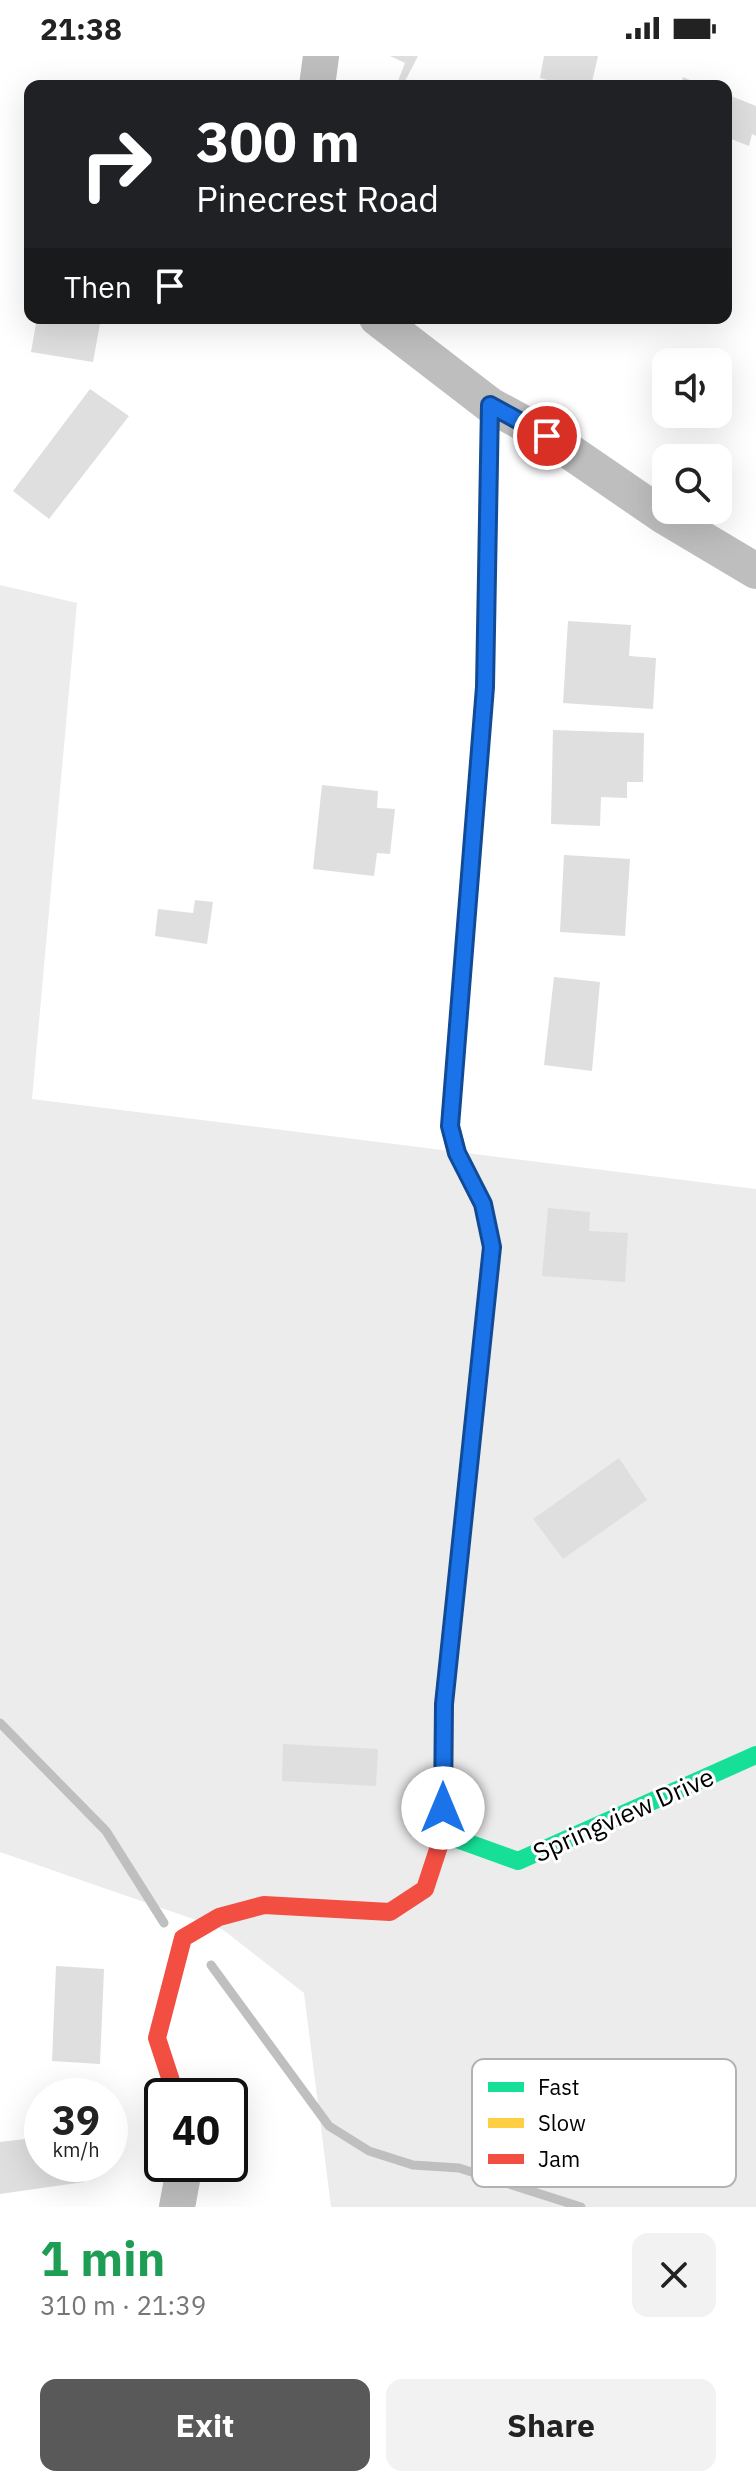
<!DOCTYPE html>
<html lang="en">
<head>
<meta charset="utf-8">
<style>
  :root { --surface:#fff; --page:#f2f2f2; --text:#222; --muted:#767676; --accent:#595959 }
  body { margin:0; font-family:"IBM Plex Sans",sans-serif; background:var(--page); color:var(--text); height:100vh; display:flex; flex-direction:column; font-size:30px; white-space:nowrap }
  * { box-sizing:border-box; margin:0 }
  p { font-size:26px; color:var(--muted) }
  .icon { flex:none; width:44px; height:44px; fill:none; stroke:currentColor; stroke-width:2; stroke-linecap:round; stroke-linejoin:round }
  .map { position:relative; height:2151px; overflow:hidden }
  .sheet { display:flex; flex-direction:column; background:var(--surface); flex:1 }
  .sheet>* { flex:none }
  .hud { position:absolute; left:24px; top:24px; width:708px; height:244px; border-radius:16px; box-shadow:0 8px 32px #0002; background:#202124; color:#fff; overflow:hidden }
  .fabs { position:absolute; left:652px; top:292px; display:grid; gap:16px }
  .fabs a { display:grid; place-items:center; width:80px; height:80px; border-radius:16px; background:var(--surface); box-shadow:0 8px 32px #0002; font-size:40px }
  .speed { position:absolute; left:24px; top:2022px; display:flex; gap:16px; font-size:40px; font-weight:700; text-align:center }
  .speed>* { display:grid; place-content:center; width:104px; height:104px; border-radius:50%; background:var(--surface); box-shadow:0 8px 32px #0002; line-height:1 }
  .speed small { font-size:20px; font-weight:400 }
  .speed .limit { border:4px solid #111; border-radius:12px; background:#fff; color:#111 }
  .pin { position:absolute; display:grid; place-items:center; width:68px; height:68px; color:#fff; margin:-34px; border:4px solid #fff; border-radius:50%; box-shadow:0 2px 8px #0007 }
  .me { position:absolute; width:88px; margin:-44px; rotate:0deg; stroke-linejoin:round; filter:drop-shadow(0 0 6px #0008) }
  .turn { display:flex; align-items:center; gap:28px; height:168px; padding:0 40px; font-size:36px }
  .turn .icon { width:104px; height:104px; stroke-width:2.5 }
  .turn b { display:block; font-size:56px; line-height:68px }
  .then { display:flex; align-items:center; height:76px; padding:0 40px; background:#0003; gap:16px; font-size:30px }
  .round { display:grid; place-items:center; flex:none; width:84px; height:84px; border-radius:16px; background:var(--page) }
  .summary { display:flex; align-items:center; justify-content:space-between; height:136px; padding:0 40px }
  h1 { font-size:48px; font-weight:700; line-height:60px; color:#1e9e55 }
  .cta { display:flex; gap:16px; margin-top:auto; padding:16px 40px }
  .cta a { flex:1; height:92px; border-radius:16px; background:var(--accent); color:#fff; font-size:32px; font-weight:700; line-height:92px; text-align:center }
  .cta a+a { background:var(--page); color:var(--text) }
  .status { display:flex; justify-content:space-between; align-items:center; height:56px; padding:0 40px; background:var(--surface); direction:ltr }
  .status svg { height:22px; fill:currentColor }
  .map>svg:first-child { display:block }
  .green { fill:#ececec }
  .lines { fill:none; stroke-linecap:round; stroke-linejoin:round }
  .stream { stroke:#bfbfbf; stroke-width:9 }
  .building { fill:#dfdfdf }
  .street { stroke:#bebebe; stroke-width:36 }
  .fast { stroke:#16e098; stroke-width:18 }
  .slow { stroke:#ffcf43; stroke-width:18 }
  .jam { stroke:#f24e42; stroke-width:18 }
  .route-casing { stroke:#114b97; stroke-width:20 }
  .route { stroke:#1a73e8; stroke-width:14 }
  .labels { text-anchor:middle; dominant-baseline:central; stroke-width:6; stroke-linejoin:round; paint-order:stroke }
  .street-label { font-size:26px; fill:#000; stroke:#fff }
  .key { fill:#fff; stroke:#b2b2b2; stroke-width:2 }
  .key-label { font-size:22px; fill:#000 }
</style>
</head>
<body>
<div class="status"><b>21:38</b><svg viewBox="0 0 49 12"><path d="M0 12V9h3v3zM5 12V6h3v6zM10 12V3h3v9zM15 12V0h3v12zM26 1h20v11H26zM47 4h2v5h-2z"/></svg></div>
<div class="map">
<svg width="756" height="2151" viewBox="0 0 756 2151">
  <rect width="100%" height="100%" fill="#fff"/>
  <!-- green -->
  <path class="green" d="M0 529 77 547 32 1043 756 1133V2151H331L304 1937 222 1873 0 1796Z"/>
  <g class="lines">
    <!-- stream -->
    <path class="stream" d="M0 1667 106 1775 164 1867
      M211 1909 329 2070 369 2095 413 2109 459 2112 581 2151"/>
  </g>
  <!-- building -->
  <path class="building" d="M390 0H418L403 29 398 25 405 7Z
    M544 0H598L591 30H568L540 22Z
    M683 21 704 30H680Z
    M726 38 756 50V80L752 78 749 90 726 81Z
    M37 262H101L93 306 31 296Z
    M90 333 129 360 49 463 13 435Z
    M568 565 631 569 629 600 656 602 653 653 563 647Z
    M553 674 644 677 643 726H627V742L601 741 600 770 551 768Z
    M322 729 378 735 377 752 395 753 390 798 377 797 374 820 313 813Z
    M564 799 630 803 625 880 560 876Z
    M195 844 213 846 207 888 155 880 158 853 193 857Z
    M554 921 600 926 592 1015 544 1009Z
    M548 1152 590 1156 589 1175 628 1177 625 1226 542 1220Z
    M619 1402 647 1444 563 1503 533 1463Z
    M283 1688 378 1693 376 1730 282 1725Z
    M56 1910 104 1913 100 2008 52 2005Z
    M42 2081V2108H81L84 2126 0 2138V2086Z"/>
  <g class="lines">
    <!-- street -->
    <path class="street" d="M317 30 321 0
      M377 262 490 349 547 380 662 459 756 515
      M177 2151 185 2108"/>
    <!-- fast -->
    <path class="fast" d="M474 770 450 1070 457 1097 475 1133
      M443 1778 518 1805 756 1699"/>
    <!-- slow -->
    <path class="slow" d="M474 770 485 631 490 349
      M443 1763 444 1648 492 1191 483 1148 475 1133"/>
    <!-- jam -->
    <path class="jam" d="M176 2040 157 1982 183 1882 219 1861 264 1849 390 1856 425 1833 443 1778V1763"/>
  </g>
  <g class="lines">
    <defs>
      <path id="route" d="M443 1752 444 1648 492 1191 483 1148 457 1097 450 1070 485 631 490 349 547 380"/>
    </defs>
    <!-- route casing -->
    <use href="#route" class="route-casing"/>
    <!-- route -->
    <use href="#route" class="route"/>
  </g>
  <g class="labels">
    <!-- street labels -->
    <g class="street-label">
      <text transform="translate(623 1758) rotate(-24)">Springview Drive</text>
    </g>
  </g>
  <!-- legend -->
  <rect x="472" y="2003" width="264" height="128" rx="12" class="key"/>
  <rect x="488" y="2026" width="36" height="10" fill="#16e098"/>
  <rect x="488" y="2062" width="36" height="10" fill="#ffcf43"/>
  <rect x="488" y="2098" width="36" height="10" fill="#f24e42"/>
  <g class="key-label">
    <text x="538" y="2039">Fast</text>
    <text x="538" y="2075">Slow</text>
    <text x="538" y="2111">Jam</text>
  </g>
</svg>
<div class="fabs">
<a><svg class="icon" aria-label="sound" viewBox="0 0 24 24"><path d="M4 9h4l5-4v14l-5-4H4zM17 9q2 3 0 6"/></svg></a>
<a><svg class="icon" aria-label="search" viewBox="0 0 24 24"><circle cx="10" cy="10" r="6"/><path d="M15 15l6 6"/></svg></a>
</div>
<div class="speed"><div>39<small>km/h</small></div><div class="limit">40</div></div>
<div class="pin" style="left:547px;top:380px;background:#d93025"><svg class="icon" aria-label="arrive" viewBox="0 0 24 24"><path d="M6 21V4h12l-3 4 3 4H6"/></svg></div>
<svg class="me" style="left:443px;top:1752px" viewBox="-20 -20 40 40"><circle r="19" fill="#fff"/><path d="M0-13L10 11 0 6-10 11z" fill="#1a73e8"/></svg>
<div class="hud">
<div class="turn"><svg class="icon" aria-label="right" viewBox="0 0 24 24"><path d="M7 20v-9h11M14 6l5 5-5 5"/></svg><div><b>300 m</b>Pinecrest Road</div></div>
<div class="then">Then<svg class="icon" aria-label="arrive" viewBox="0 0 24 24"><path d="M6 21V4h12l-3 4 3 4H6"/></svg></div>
</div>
</div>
<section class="sheet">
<div class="summary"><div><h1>1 min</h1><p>310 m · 21:39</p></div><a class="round"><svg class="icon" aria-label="close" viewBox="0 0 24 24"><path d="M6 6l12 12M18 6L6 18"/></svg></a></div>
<div class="cta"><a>Exit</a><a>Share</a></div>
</section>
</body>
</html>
